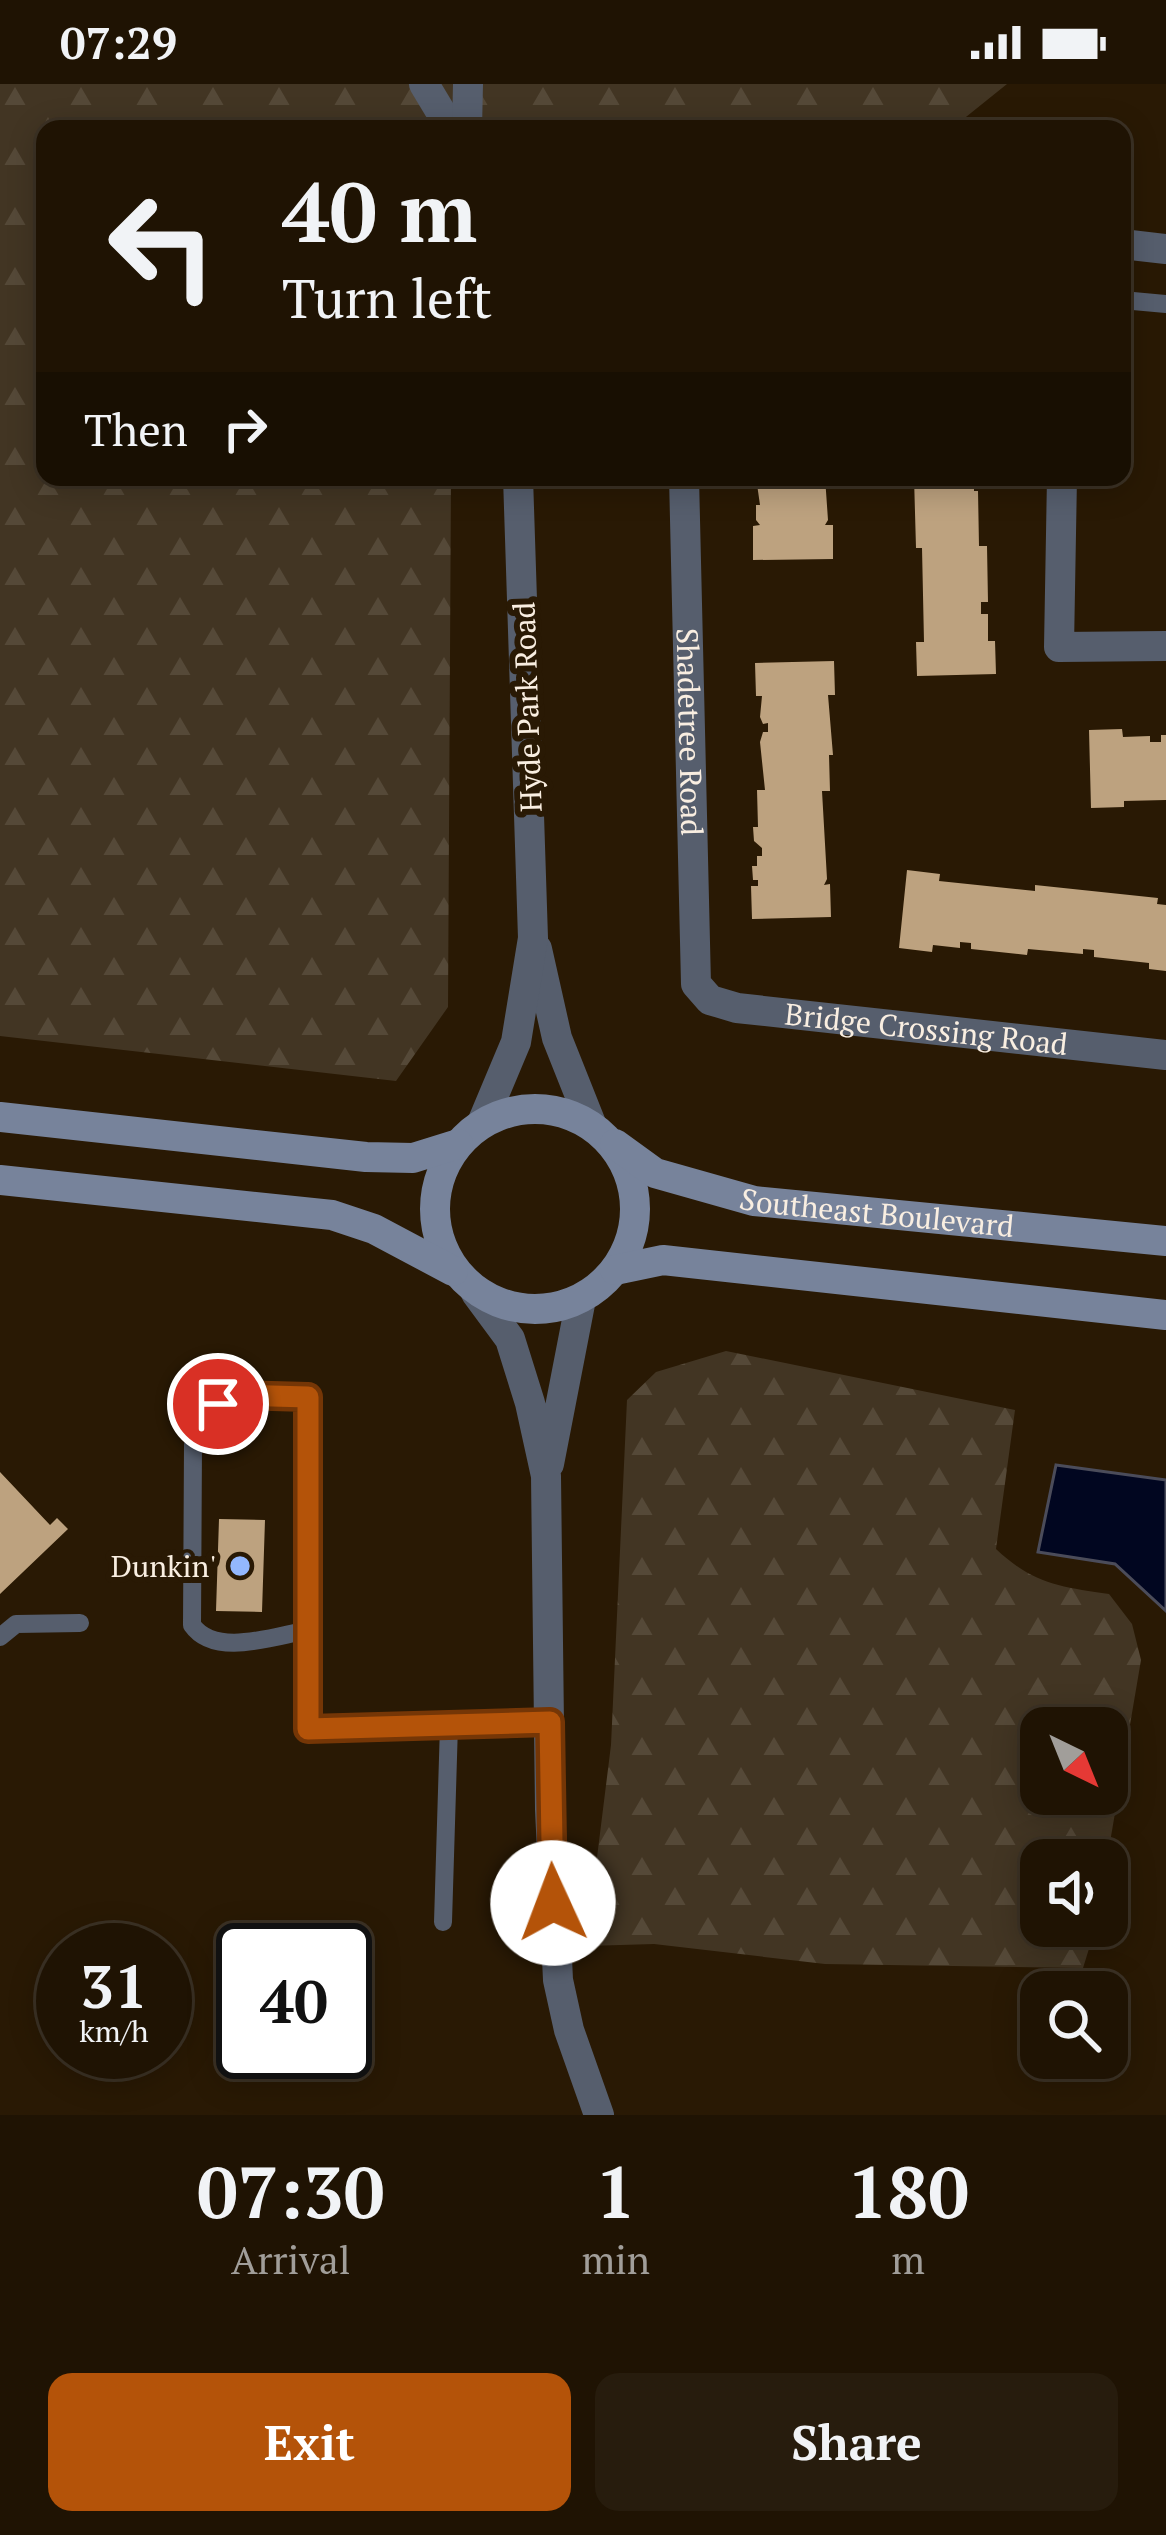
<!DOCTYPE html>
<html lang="en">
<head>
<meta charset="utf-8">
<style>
  :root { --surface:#1f1303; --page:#271c0d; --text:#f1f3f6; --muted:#a19e9a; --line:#3c3225; --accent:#b45309 }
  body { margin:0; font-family:"PT Serif",serif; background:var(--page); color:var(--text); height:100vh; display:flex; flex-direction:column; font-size:45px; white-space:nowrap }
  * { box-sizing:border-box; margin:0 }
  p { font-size:39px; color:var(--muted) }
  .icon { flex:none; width:66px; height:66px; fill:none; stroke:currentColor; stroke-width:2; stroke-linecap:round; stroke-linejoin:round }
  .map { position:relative; height:2031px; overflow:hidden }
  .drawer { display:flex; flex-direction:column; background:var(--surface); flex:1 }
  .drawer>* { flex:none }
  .guide { position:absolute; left:36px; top:36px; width:1095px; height:366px; border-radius:24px; box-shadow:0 6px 30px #0003,0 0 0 3px var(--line); background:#1f1303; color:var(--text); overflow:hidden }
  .needle { width:78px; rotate:137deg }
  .fabs { position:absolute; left:1020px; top:1623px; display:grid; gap:24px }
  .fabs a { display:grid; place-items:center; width:108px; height:108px; border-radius:24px; background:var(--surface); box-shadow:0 6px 30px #0003,0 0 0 3px var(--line); font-size:60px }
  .speed { position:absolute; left:36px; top:1839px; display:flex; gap:24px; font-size:60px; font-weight:700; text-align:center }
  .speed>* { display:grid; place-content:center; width:156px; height:156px; border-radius:50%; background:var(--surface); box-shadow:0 6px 30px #0003,0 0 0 3px var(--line); line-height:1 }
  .speed small { font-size:30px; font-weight:400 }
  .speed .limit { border:6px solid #111; border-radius:18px; background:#fff; color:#111 }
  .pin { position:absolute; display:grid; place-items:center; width:102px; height:102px; color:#fff; margin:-51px; border:6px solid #fff; border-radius:50%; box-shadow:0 3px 12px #0007 }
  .me { position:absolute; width:132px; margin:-66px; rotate:358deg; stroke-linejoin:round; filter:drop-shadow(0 0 9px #0008) }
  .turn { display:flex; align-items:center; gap:42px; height:252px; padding:0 48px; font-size:54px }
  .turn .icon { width:156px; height:156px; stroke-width:2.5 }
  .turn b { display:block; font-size:84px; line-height:102px }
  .then { display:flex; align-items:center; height:114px; padding:0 48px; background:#0003; gap:24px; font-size:45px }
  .eta { display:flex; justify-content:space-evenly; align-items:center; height:204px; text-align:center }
  .eta b { font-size:72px; font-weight:700; line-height:84px }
  .action { display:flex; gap:24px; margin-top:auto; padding:24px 48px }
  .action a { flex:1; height:138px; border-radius:24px; background:var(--accent); color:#fff; font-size:48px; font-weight:700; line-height:138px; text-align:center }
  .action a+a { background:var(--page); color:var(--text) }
  .status { display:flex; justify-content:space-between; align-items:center; height:84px; padding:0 60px; background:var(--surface); direction:ltr }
  .status svg { height:33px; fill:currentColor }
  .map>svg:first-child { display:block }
  .forest { fill:url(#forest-firs); fill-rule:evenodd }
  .water { fill:#010620; stroke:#4b4c5a; stroke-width:3 }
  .building { fill:#bda27f }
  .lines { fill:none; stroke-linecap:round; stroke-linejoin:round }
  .service { stroke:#565e6d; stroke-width:18 }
  .minor { stroke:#565e6d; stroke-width:30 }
  .tertiary { stroke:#565e6d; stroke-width:30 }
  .secondary { stroke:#77839b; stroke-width:30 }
  .route-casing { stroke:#753606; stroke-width:30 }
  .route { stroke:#b45309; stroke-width:21 }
  .poi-dot { fill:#93b7fd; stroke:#291904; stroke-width:4.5 }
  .labels { text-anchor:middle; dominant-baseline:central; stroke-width:12; stroke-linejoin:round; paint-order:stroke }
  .street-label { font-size:30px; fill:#f9eee1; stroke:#291904 }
  .poi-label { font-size:30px; fill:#f9eee1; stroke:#291904; text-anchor:end }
</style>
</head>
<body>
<div class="status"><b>07:29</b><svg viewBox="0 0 49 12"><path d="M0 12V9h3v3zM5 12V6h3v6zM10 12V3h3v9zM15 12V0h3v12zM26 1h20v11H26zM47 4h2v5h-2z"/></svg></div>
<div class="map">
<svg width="1166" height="2031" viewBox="0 0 1166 2031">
  <defs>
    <pattern id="forest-firs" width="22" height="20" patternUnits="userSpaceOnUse" patternTransform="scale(3)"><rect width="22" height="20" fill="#423523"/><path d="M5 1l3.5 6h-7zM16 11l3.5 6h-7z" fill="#554938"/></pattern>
  </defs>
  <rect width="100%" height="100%" fill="#291904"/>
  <!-- forest -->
  <path class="forest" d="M0 0H1007L951 45H45V393H451L448 923 396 997 0 952Z
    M726 1267 1015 1326 996 1465C1033 1500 1061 1503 1109 1510L1132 1540 1141 1576 1107 1776H1041V1842H1096L1083 1884 825 1880 654 1860 586 1862 611 1661 627 1316 656 1288ZM1041 1644H1107V1710H1041Z"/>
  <!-- water -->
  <path class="water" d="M1056 1381 1166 1396V1527L1115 1480 1038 1468Z"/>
  <!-- building -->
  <path class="building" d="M756 393H825L828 436 825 441H833V475L753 476V442L760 441 756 436V421H760Z
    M914 393H974V407H978L979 462H987L988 518H981V530H988V557H995L996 590 917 592 916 558H924L922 464H916Z
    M834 577 835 611H828L833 671H829L830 707H822L827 795 824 801 830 800 831 833 752 835 751 802H758V796H753L752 782H757V772H762V764L754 757 753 743H758L757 706H765L760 658 763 648H768V639L763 640 760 633 762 612H756L755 579Z
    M1122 645 1123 653 1150 652V658H1161V651H1166V716L1124 717V723L1091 724 1089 646Z
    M907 786 940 790 939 797 1035 807V801L1158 814 1157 820 1166 821V887L1149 885V879L1094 873V866L1083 865V870L1028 865 1027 871 971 865V859L960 858V864L933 861 932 868 899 864Z
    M0 1388 50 1441 57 1434 68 1445 0 1510Z
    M219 1435 265 1436 262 1528 216 1527Z"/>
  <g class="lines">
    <!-- service -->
    <path class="service" d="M1122 216 1166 220
      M309 1546C274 1552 215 1574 192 1541L193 1361C213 1298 254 1312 308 1313V1645L550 1638
      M0 1553 16 1540 80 1539
      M443 1838 449 1641"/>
    <!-- minor -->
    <g class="minor">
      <path d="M424 0 451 45"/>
      <path d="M467 45 468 0"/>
      <path d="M1122 160 1166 165"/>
      <path id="s1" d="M684 393 696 900 710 916 737 924 1166 971"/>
      <path d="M1062 393 1059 563 1166 562"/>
      <path d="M537 865 557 954 592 1042"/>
      <path d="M482 1039 516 958 533 854 518 393"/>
    </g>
    <!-- tertiary -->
    <path class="tertiary" d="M476 1209 510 1255 530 1319 546 1392 550 1725 558 1896 569 1946 599 2031
      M549 1380 581 1215"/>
    <!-- secondary -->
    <g class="secondary">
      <circle cx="535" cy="1125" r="100"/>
      <path d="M0 1033 366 1073 413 1074 458 1060"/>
      <path id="s2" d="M615 1060 655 1089 754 1117 1166 1157"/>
      <path d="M0 1096 332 1131 374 1145 453 1187"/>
      <path d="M615 1186 663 1176 1166 1231"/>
    </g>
  </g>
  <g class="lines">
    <defs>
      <path id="route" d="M218 1320 236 1311 308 1313V1645L550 1638 553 1819"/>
    </defs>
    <!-- route casing -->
    <use href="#route" class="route-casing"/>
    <!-- route -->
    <use href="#route" class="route"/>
  </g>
  <!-- markers -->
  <circle class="poi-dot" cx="240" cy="1482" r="12"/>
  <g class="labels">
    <!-- street labels -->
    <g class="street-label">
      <text transform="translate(527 623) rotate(-92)">Hyde Park Road</text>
      <text stroke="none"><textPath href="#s1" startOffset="255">Shadetree Road</textPath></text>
      <text stroke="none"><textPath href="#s1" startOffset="747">Bridge Crossing Road</textPath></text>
      <text stroke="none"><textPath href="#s2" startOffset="276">Southeast Boulevard</textPath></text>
    </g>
    <!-- poi labels -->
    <g class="poi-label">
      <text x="216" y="1482">Dunkin'</text>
    </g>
  </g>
</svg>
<div class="fabs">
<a><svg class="needle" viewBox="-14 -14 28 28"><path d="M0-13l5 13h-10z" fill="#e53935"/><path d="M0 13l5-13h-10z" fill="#a19e9a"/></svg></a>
<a><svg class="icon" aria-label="sound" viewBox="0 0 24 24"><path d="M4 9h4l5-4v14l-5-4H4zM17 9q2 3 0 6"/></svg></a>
<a><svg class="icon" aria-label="search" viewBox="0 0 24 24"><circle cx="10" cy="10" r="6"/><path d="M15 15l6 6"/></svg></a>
</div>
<div class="speed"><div>31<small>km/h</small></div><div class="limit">40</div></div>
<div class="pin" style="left:218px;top:1320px;background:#d93025"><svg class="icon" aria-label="arrive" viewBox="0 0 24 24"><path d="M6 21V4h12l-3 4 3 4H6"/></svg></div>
<svg class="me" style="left:553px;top:1819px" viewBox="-20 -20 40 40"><circle r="19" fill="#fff"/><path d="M0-13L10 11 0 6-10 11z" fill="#b45309"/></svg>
<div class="guide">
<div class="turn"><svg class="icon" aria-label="left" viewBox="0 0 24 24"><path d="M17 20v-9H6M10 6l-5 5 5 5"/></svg><div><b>40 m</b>Turn left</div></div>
<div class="then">Then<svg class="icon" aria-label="right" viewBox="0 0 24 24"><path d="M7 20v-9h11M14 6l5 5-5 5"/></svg></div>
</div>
</div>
<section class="drawer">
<div class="eta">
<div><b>07:30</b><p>Arrival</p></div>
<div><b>1</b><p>min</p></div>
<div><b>180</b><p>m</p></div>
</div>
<div class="action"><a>Exit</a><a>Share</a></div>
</section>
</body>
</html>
